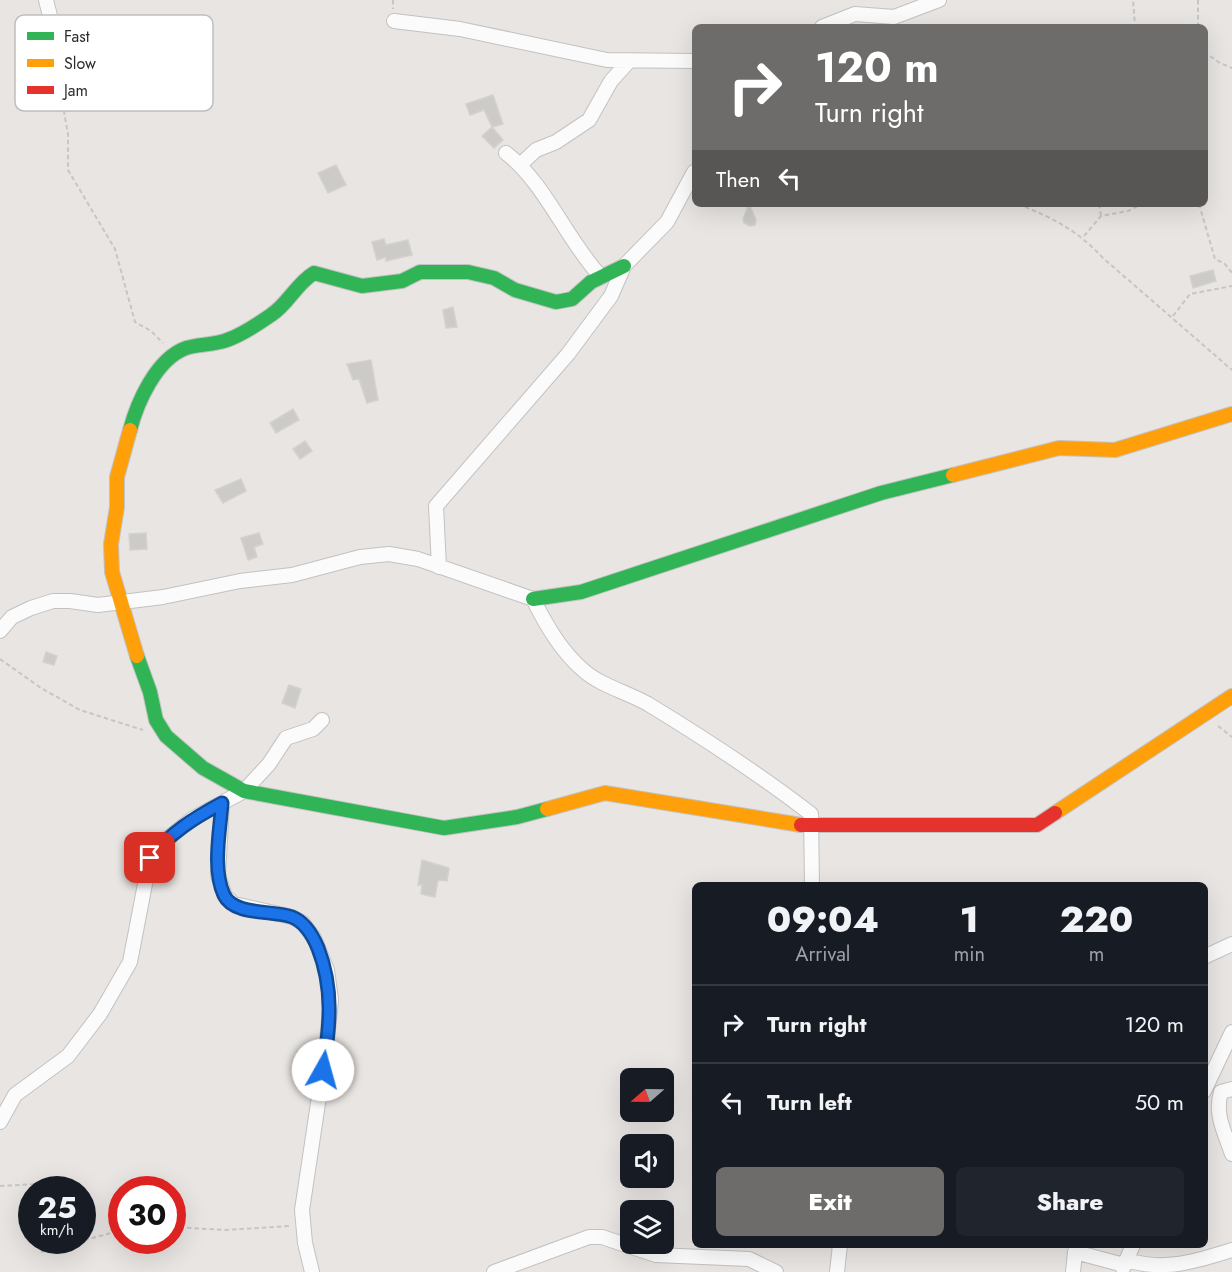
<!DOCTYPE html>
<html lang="en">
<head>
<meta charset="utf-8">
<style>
  :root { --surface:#171b24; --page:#20242c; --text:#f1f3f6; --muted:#9ea1a6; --line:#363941; --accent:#6d6c6b }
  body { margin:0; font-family:Jost,sans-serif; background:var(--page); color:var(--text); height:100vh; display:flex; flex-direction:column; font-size:22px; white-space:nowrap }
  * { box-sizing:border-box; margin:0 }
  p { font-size:20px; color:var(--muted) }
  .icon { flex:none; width:33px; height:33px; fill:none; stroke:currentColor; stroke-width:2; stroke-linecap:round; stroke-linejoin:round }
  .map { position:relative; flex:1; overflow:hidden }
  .sheet { position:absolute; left:692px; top:882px; width:516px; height:366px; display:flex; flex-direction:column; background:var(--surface); border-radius:9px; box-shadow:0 6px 24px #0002 }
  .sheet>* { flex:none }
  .top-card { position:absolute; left:692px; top:24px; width:516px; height:183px; border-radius:9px; box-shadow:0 6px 24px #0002; background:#6d6c6b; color:#fff; overflow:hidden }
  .needle { width:39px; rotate:250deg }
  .buttons { position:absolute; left:620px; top:1068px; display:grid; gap:12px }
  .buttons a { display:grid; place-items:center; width:54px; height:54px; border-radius:9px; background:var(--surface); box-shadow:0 6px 24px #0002; font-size:30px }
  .speed { position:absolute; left:18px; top:1176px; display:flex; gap:12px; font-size:30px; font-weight:700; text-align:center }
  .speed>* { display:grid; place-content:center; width:78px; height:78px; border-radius:50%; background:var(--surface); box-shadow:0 6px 24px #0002; line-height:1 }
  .speed small { font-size:15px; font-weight:400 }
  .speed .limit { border:9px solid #d22; background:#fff; color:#111 }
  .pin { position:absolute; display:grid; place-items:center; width:51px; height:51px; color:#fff; margin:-26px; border-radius:12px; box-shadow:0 3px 9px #0006 }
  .me { position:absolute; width:66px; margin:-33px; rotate:7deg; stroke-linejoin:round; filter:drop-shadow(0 0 4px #0008) }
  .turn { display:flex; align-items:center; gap:21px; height:126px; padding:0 24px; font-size:27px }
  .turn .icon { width:78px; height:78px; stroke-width:2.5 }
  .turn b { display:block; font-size:42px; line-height:51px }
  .then { display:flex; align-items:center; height:57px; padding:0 24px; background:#0003; gap:12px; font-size:22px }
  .eta { display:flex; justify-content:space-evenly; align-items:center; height:102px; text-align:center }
  .eta b { font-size:36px; font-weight:800; line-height:42px }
  .button { display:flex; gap:12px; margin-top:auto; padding:12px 24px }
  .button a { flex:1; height:69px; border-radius:9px; background:var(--accent); color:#fff; font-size:24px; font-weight:800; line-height:69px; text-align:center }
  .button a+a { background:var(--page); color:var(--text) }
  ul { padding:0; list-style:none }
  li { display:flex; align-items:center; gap:18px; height:78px; padding:0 24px; border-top:2px solid var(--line) }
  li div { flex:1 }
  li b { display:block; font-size:22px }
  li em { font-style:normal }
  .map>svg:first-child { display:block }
  .building { fill:#cdcbc8; stroke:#d4d1ce; stroke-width:1.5 }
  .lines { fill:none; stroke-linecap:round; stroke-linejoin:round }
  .street-casing { stroke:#c2c2c2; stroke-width:16 }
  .fast-casing { stroke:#c2c2c2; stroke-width:16 }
  .slow-casing { stroke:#c2c2c2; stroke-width:16 }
  .jam-casing { stroke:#c2c2c2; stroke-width:16 }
  .path { stroke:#c6c6c6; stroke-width:2; stroke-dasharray:4.5 3; stroke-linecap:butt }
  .street { stroke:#fcfbfb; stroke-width:14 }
  .fast { stroke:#30b455; stroke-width:14 }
  .slow { stroke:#ff9f0a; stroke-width:14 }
  .jam { stroke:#e5322d; stroke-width:14 }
  .route-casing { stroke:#114b97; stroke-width:15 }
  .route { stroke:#1a73e8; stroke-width:10 }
  .key { fill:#fff; stroke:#bfbfbf; stroke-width:1.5 }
  .key-label { font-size:16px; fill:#2b2b2b }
</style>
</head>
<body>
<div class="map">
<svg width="1232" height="1272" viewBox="0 0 1232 1272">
  <rect width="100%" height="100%" fill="#e8e5e2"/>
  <!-- building -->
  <path class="building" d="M493 95 503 124 492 127 503 140 494 148 482 136 492 127 484 110 470 115 466 104Z
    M336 165 346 185 328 193 318 173Z
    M749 204 756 220 755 225 750 226 744 223 743 219Z
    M384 239 386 245 408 240 412 255 386 261V257L377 260 372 242Z
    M1213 270 1216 281 1193 288 1190 276Z
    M453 307 457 327 446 328 443 310Z
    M371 360 378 400 367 403 359 379 353 380 347 364Z
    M293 409 299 420 276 433 270 423Z
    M305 441 312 451 300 459 293 449Z
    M241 479 246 491 223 503 215 490Z
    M146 533 147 549 130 550 129 534Z
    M259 533 263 544 254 547 257 557 248 560 241 538Z
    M46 652 57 656 54 665 43 662Z
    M289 685 301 689 295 708 282 703Z
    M422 860 449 868 447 881 438 880 435 897 421 894 422 885H418Z"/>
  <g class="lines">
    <defs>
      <path id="street" d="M46 0 52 24
        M394 21 460 29 607 60 694 61
        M822 27 855 14 894 17 939 0
        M506 153C545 183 566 239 601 277
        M521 164 536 150 556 142 589 120 611 81 629 61
        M439 567 436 506 568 354 611 296 624 266 667 222 694 172
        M0 631 12 617 31 608 53 601H70L98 605 163 597 240 581 292 575 360 557 389 554 418 559 533 599C546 625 561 651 583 670 601 686 627 692 648 704 704 738 759 774 811 814L812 885
        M222 803 218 875 225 896 234 904 292 917 303 923 314 938 327 970 331 1000 326 1050 302 1210 305 1243 312 1272
        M1204 957 1232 944
        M1232 1089 1221 1092C1214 1114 1225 1133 1232 1154
        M1204 1091 1232 1032
        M0 1122 15 1095 68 1056 100 1014 130 962 150 858 163 842 192 819 244 791 269 764 286 738 313 729 322 720
        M1127 1260C1164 1272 1196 1261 1232 1250
        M1123 1268 1133 1245
        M494 1272 589 1237H602L656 1255 749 1259 776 1272
        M837 1272 840 1245
        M1073 1272 1075 1252 1124 1265"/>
      <path id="fast" d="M130 430C137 403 156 359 186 348 199 344 214 345 227 340 242 335 258 324 271 315 288 304 296 284 314 273L362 286 402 281 420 272H468L494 278 515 290 556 302 572 299 591 282 624 266
        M533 599 581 592 881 493 953 475
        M137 656 150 692 156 720 166 736 203 768 244 791 444 828 517 817 547 809"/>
      <path id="slow" d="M130 430 117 477V507L111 544 112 572 137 656
        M953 475 1059 448 1115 450 1232 414
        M547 809 605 793 801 825
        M1055 813 1232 696"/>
      <path id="jam" d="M801 825H1037L1055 813"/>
    </defs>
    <!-- street casing -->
    <use href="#street" class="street-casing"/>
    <!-- fast casing -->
    <use href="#fast" class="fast-casing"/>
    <!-- slow casing -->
    <use href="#slow" class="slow-casing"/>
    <!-- jam casing -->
    <use href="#jam" class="jam-casing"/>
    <!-- path -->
    <path class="path" d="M393 0V9
      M1198 0V27
      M1132 27 1135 25 1133 0
      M52 37 54 84 63 106 68 134V170L115 249 135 322 151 331 163 343
      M1204 52 1220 63 1232 68
      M1018 204C1053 218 1077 230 1103 258L1232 370
      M1099 204 1101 216
      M1199 204 1215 259 1225 264 1232 273
      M1084 236 1101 216 1128 211 1142 204
      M1173 316 1190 294 1232 286
      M0 659 41 688 80 710 143 730
      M1218 726 1232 737
      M0 1186 39 1184 55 1179 66 1188
      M172 1227 226 1230 289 1226
      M41 1252 122 1230"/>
    <!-- street -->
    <use href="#street" class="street"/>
    <!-- fast -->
    <use href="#fast" class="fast"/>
    <!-- slow -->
    <use href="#slow" class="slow"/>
    <!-- jam -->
    <use href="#jam" class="jam"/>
  </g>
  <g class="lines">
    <defs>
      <path id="route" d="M150 858C170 833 194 818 222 803 220 831 212 869 224 895 234 916 273 910 292 917 305 922 313 936 318 948 334 989 330 1027 323 1070"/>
    </defs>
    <!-- route casing -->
    <use href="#route" class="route-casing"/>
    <!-- route -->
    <use href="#route" class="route"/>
  </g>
  <!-- legend -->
  <rect x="15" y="15" width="198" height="96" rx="9" class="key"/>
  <rect x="27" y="32" width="27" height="8" fill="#30b455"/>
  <rect x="27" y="59" width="27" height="8" fill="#ff9f0a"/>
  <rect x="27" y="86" width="27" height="8" fill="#e5322d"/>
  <g class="key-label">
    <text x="64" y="42">Fast</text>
    <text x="64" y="69">Slow</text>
    <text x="64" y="96">Jam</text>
  </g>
</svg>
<div class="buttons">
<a><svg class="needle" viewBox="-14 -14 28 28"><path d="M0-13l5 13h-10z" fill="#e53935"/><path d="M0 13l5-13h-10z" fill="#9ea1a6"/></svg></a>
<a><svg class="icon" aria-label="sound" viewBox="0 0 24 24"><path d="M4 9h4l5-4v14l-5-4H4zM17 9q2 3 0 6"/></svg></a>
<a><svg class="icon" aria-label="layers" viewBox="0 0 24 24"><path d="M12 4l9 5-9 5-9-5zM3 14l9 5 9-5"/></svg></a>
</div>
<div class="speed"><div>25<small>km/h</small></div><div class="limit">30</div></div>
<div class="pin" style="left:150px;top:858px;background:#d93025"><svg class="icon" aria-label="arrive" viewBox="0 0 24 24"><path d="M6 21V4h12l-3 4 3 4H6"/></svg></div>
<svg class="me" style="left:323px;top:1070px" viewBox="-20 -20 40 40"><circle r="19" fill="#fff"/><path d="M0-13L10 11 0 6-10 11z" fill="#1a73e8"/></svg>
<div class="top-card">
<div class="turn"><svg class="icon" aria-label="right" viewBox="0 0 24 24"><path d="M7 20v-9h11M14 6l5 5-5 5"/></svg><div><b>120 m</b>Turn right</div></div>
<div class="then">Then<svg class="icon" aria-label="left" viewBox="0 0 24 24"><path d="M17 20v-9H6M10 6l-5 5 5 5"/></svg></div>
</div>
<section class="sheet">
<div class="eta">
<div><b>09:04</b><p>Arrival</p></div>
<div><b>1</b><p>min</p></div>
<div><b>220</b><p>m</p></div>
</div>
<ul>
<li><svg class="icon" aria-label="right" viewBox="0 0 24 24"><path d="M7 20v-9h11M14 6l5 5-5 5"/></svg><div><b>Turn right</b></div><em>120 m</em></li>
<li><svg class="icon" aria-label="left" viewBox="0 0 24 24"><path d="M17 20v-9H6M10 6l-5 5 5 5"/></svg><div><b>Turn left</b></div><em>50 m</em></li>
</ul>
<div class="button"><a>Exit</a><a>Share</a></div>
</section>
</div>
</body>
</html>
